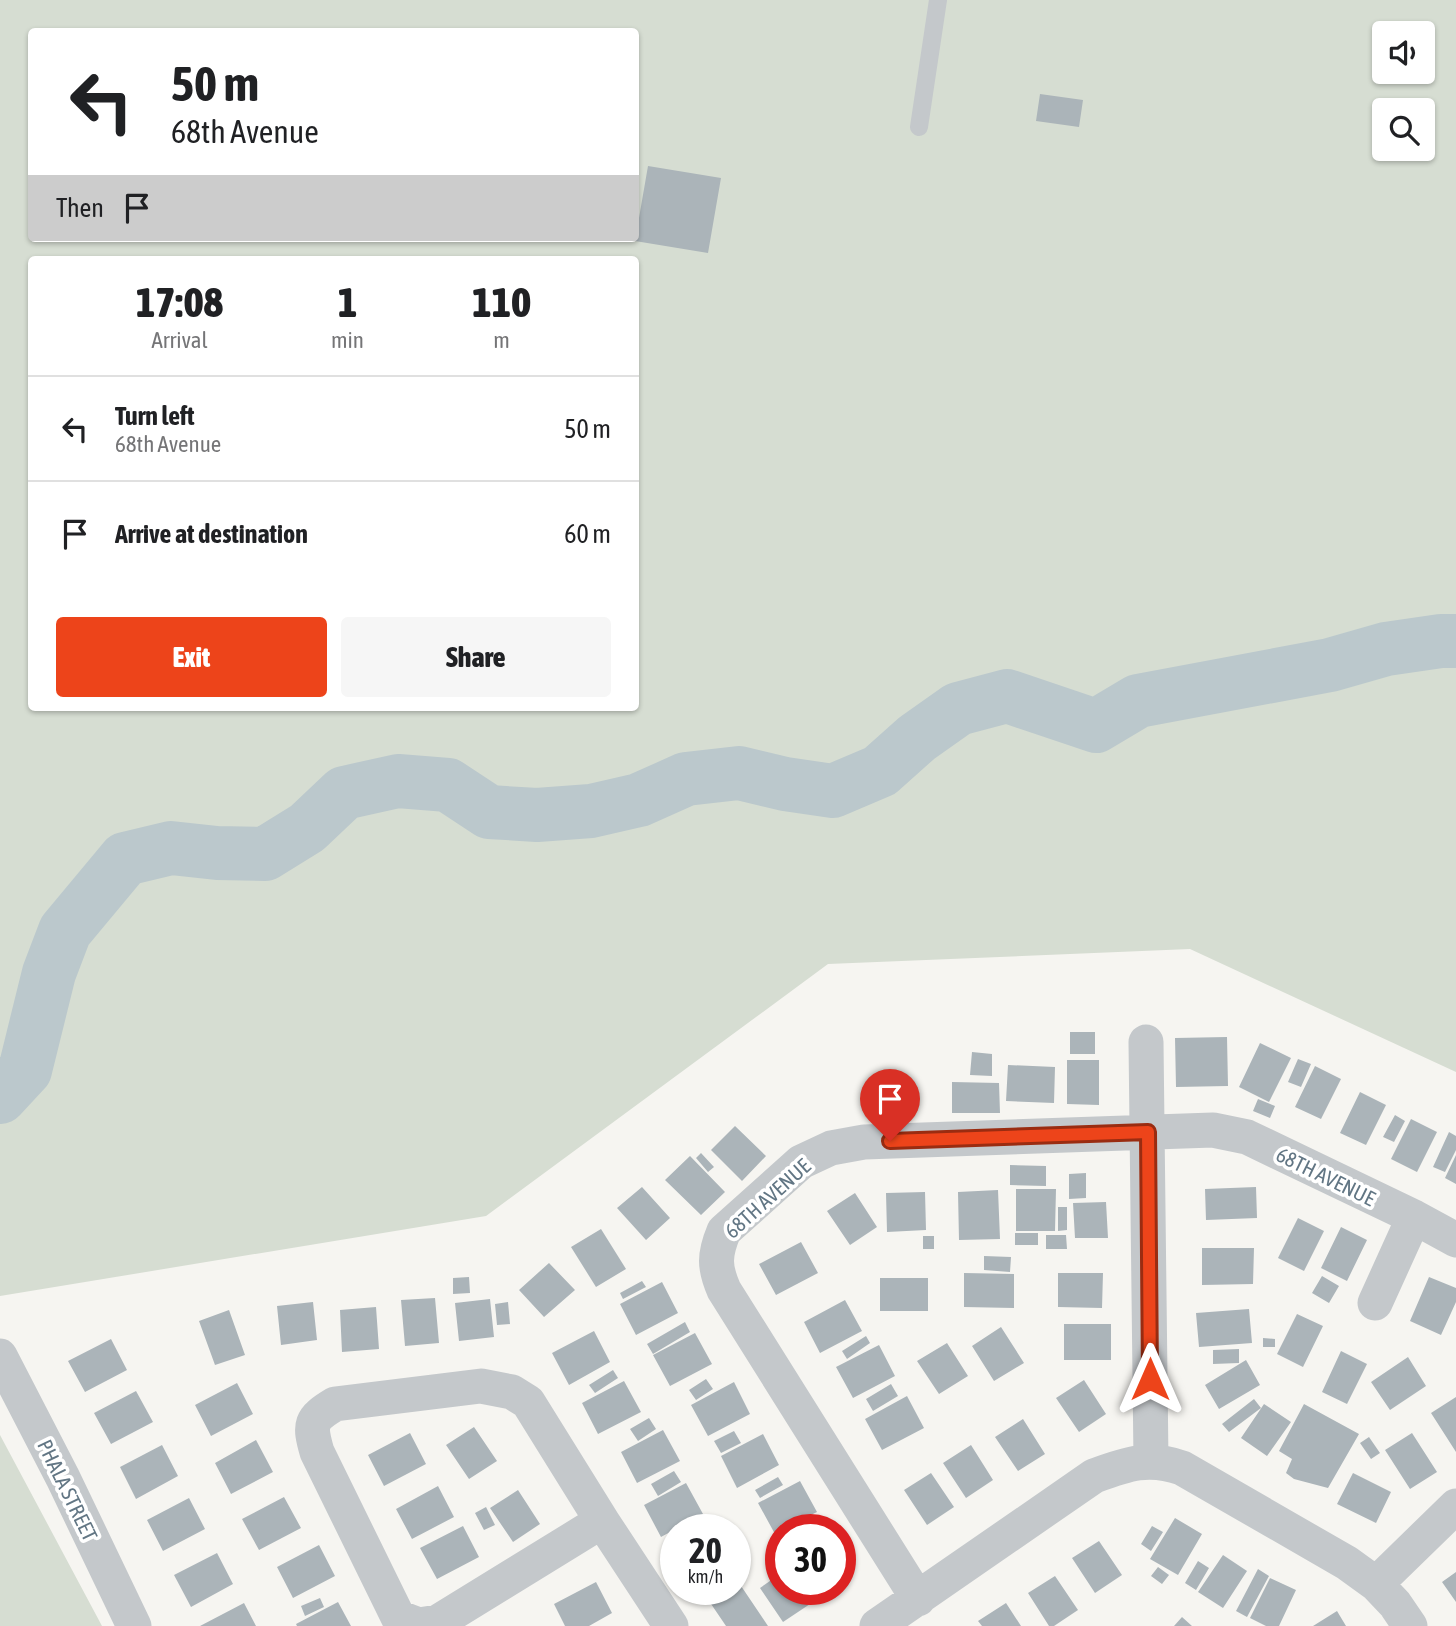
<!DOCTYPE html>
<html lang="en">
<head>
<meta charset="utf-8">
<style>
  :root { --surface:#fff; --page:#f6f6f6; --text:#202124; --muted:#757577; --line:#e0e0e0; --accent:#ed441a }
  body { margin:0; font-family:"Asap Condensed",sans-serif; background:var(--page); color:var(--text); height:100vh; display:flex; flex-direction:column; font-size:26px; white-space:nowrap }
  * { box-sizing:border-box; margin:0 }
  p { font-size:23px; color:var(--muted) }
  .icon { flex:none; width:38px; height:38px; fill:none; stroke:currentColor; stroke-width:2; stroke-linecap:round; stroke-linejoin:round }
  .map { position:relative; flex:1; overflow:hidden }
  .drawer { position:absolute; left:28px; top:256px; width:611px; height:455px; display:flex; flex-direction:column; background:var(--surface); border-radius:7px; box-shadow:0 2px 5px #0004 }
  .drawer>* { flex:none }
  .banner { position:absolute; left:28px; top:28px; width:611px; height:214px; border-radius:7px; box-shadow:0 2px 5px #0004; background:#fff; color:var(--text); overflow:hidden }
  .buttons { position:absolute; left:1372px; top:21px; display:grid; gap:14px }
  .buttons a { display:grid; place-items:center; width:63px; height:63px; border-radius:7px; background:var(--surface); box-shadow:0 2px 5px #0004; font-size:35px }
  .speed { position:absolute; left:660px; top:1514px; display:flex; gap:14px; font-size:35px; font-weight:700; text-align:center }
  .speed>* { display:grid; place-content:center; width:91px; height:91px; border-radius:50%; background:var(--surface); box-shadow:0 2px 5px #0004; line-height:1 }
  .speed small { font-size:18px; font-weight:400 }
  .speed .limit { border:10px solid #d22; background:#fff; color:#111 }
  .pin { position:absolute; display:grid; place-items:center; width:60px; height:60px; color:#fff; margin:-72px -30px; border-radius:50% 50% 50% 0; rotate:-45deg; box-shadow:0 0 7px #0007 }
  .pin .icon { rotate:45deg }
  .me { position:absolute; width:77px; margin:-38px; rotate:0deg; stroke-linejoin:round; filter:drop-shadow(0 0 5px #0008) }
  .turn { display:flex; align-items:center; gap:24px; height:147px; padding:0 28px; font-size:32px }
  .turn .icon { width:91px; height:91px; stroke-width:2.5 }
  .turn b { display:block; font-size:49px; line-height:60px }
  .then { display:flex; align-items:center; height:66px; padding:0 28px; background:#0003; gap:14px; font-size:26px }
  .eta { display:flex; justify-content:space-evenly; align-items:center; height:119px; text-align:center }
  .eta b { font-size:42px; font-weight:800; line-height:49px }
  .button { display:flex; gap:14px; margin-top:auto; padding:14px 28px }
  .button a { flex:1; height:80px; border-radius:7px; background:var(--accent); color:#fff; font-size:28px; font-weight:800; line-height:80px; text-align:center }
  .button a+a { background:var(--page); color:var(--text) }
  ul { padding:0; list-style:none }
  li { display:flex; align-items:center; gap:21px; height:105px; padding:0 28px; border-top:2px solid var(--line) }
  li div { flex:1 }
  li b { display:block; font-size:26px }
  li em { font-style:normal }
  .map>svg:first-child { display:block }
  .green { fill:#d6ddd2; fill-rule:evenodd }
  .lines { fill:none; stroke-linecap:round; stroke-linejoin:round }
  .river { stroke:#bbc8cc; stroke-width:54 }
  .building { fill:#abb4b9 }
  .service { stroke:#c4c8cb; stroke-width:18 }
  .minor { stroke:#c4c8cb; stroke-width:35 }
  .route-casing { stroke:#9a2c11; stroke-width:18 }
  .route { stroke:#ed441a; stroke-width:12 }
  .labels { text-anchor:middle; dominant-baseline:central; stroke-width:7; stroke-linejoin:round; paint-order:stroke }
  .street-label { font-size:21px; fill:#627684; stroke:#fff }
</style>
</head>
<body>
<div class="map">
<svg width="1456" height="1626" viewBox="0 0 1456 1626">
  <rect width="100%" height="100%" fill="#f6f5f1"/>
  <!-- green -->
  <path class="green" d="M0 0H1456V1072L1190 949 828 964 486 1216 0 1296ZM32 32H635V238H32ZM1384 33H1423V72H1384ZM1384 110H1423V149H1384ZM32 259H635V707H32Z
    M0 1435 102 1626H0Z"/>
  <g class="lines">
    <!-- river -->
    <path class="river" d="M0 1097 25 1070 49 973 65 931 125 859 171 848 217 853 265 854 307 828 344 793 398 781 448 785 489 812 537 815 591 811 639 800 686 779 739 773 785 784 833 791 880 771 917 738 958 709 1007 696 1096 726 1138 701 1330 665 1386 649 1441 641H1456"/>
  </g>
  <!-- building -->
  <path class="building" d="M1040 94 1083 100 1079 127 1036 121Z
    M648 166 721 178 708 253 635 241Z
    M1070 1032H1095V1054H1070Z
    M1227 1037 1228 1086 1176 1087 1175 1038Z
    M1260 1043 1291 1058 1269 1102 1239 1087Z
    M972 1052 992 1054V1076L970 1075Z
    M1298 1059 1311 1064 1301 1087 1288 1082Z
    M1067 1060H1099V1105L1067 1104Z
    M1008 1065 1055 1067 1054 1103 1006 1101Z
    M1315 1066 1341 1079 1321 1119 1295 1107Z
    M952 1082 999 1083 1000 1113H952Z
    M1360 1092 1386 1105 1366 1145 1340 1133Z
    M1258 1099 1275 1106 1270 1118 1253 1111Z
    M1395 1115 1405 1121 1394 1142 1383 1137Z
    M1411 1119 1437 1132 1417 1172 1391 1159Z
    M735 1126 766 1156 742 1181 711 1150Z
    M1449 1132 1456 1136V1150L1445 1172 1433 1167Z
    M701 1153 714 1167 708 1172 696 1158Z
    M1456 1155V1184L1445 1178Z
    M690 1156 725 1192 701 1215 665 1180Z
    M1010 1165 1046 1166V1186L1010 1185Z
    M1086 1173V1198L1069 1199V1174Z
    M642 1187 670 1218 646 1240 617 1208Z
    M1256 1187 1257 1218 1206 1220 1205 1189Z
    M1016 1189H1056L1055 1231H1016Z
    M998 1190 1000 1239 959 1240 958 1192Z
    M925 1192 926 1230 887 1232 886 1193Z
    M855 1193 877 1227 850 1245 827 1211Z
    M1106 1202 1108 1238H1075L1073 1203Z
    M1058 1207H1067V1230L1058 1231Z
    M1298 1218 1324 1231 1304 1271 1278 1258Z
    M1341 1227 1367 1240 1347 1281 1321 1268Z
    M601 1229 626 1269 596 1287 571 1247Z
    M1015 1233H1038V1245H1015Z
    M1046 1235H1066L1067 1249H1046Z
    M923 1236H934V1249H923Z
    M801 1242 818 1273 776 1295 759 1264Z
    M1202 1248H1254L1253 1284 1202 1285Z
    M984 1256 1011 1257 1010 1272 984 1270Z
    M549 1263 575 1290 544 1317 519 1290Z
    M964 1273 1014 1274V1308L964 1307Z
    M1058 1273H1103L1102 1308 1058 1307Z
    M1322 1276 1339 1286 1329 1303 1312 1293Z
    M469 1277 470 1293 453 1294V1278Z
    M1429 1277 1456 1288V1302L1441 1335 1410 1321Z
    M880 1278H928V1311H880Z
    M642 1281 646 1287 623 1299 620 1293Z
    M662 1282 678 1313 636 1335 620 1304Z
    M435 1298 439 1343 405 1346 401 1300Z
    M490 1299 494 1337 459 1341 455 1303Z
    M845 1300 862 1331 820 1353 804 1322Z
    M313 1302 317 1340 281 1345 277 1306Z
    M508 1302 510 1324 497 1325 495 1304Z
    M376 1307 379 1349 342 1352 340 1310Z
    M1249 1309 1252 1343 1199 1347 1196 1313Z
    M229 1310 245 1355 215 1365 199 1321Z
    M1297 1314 1323 1326 1303 1367 1277 1354Z
    M685 1322 690 1332 653 1354 647 1344Z
    M1064 1324H1111V1360H1064Z
    M1001 1327 1024 1363 994 1381 972 1346Z
    M594 1331 610 1362 569 1385 552 1353Z
    M695 1333 712 1364 670 1386 653 1355Z
    M866 1336 870 1343 847 1359 842 1351Z
    M1263 1338 1275 1339V1347H1263Z
    M111 1339 127 1370 85 1392 68 1361Z
    M947 1343 968 1376 939 1394 917 1361Z
    M879 1345 895 1376 853 1398 836 1367Z
    M1239 1349V1363L1213 1364V1350Z
    M1341 1351 1367 1364 1347 1404 1322 1392Z
    M1408 1357 1426 1386 1390 1410 1371 1382Z
    M1246 1360 1260 1385 1219 1409 1205 1385Z
    M613 1370 618 1378 595 1393 589 1385Z
    M706 1379 713 1389 696 1400 689 1390Z
    M1084 1380 1106 1414 1079 1432 1056 1398Z
    M624 1381 641 1412 598 1434 582 1403Z
    M734 1382 750 1414 708 1436 691 1405Z
    M237 1383 253 1414 211 1436 195 1405Z
    M891 1384 898 1396 873 1411 866 1399Z
    M136 1391 153 1422 111 1444 94 1413Z
    M907 1396 924 1428 882 1450 865 1419Z
    M1456 1397V1452L1431 1413Z
    M1254 1399 1261 1408 1229 1432 1222 1424Z
    M1264 1404 1291 1422 1267 1456 1241 1438Z
    M1304 1404 1359 1434 1328 1488 1294 1479 1286 1473 1292 1459 1279 1451Z
    M649 1418 656 1429 638 1441 630 1429Z
    M1023 1419 1045 1454 1018 1471 995 1437Z
    M474 1427 497 1461 469 1479 446 1445Z
    M663 1430 680 1461 637 1483 621 1452Z
    M734 1431 741 1443 721 1453 714 1441Z
    M410 1433 426 1464 384 1486 368 1455Z
    M1412 1433 1437 1472 1410 1489 1385 1450Z
    M763 1434 779 1465 737 1488 721 1456Z
    M1369 1437 1380 1453 1371 1459 1360 1443Z
    M256 1440 273 1472 231 1494 215 1463Z
    M162 1445 178 1476 136 1499 120 1467Z
    M971 1445 993 1480 966 1498 943 1463Z
    M674 1471 681 1482 658 1496 651 1484Z
    M931 1473 954 1507 927 1525 904 1490Z
    M1353 1473 1391 1492 1376 1523 1337 1504Z
    M778 1477 783 1485 760 1498 755 1490Z
    M800 1481 817 1512 780 1530 775 1534 758 1503Z
    M686 1483 703 1514 661 1537 644 1505Z
    M438 1486 454 1517 412 1539 396 1509Z
    M518 1490 540 1524 513 1542 490 1508Z
    M284 1497 301 1528 259 1550 242 1519Z
    M189 1498 205 1529 163 1551 147 1520Z
    M486 1507 495 1525 484 1530 475 1513Z
    M1175 1518 1202 1534 1178 1575 1150 1559Z
    M463 1526 479 1557 437 1579 420 1548Z
    M1152 1526 1163 1532 1151 1551 1141 1544Z
    M735 1534 748 1558 735 1565Z
    M1099 1541 1122 1575 1095 1593 1072 1558Z
    M319 1545 335 1576 293 1598 277 1567Z
    M840 1546 855 1569 840 1579Z
    M217 1553 233 1584 191 1607 174 1575Z
    M1223 1555 1247 1571 1223 1608 1198 1592Z
    M1198 1561 1209 1568 1196 1590 1185 1583Z
    M1158 1567 1169 1575 1162 1584 1151 1576Z
    M1258 1569 1269 1576 1247 1617 1236 1611Z
    M1456 1572V1602L1442 1582Z
    M780 1574V1589H800L810 1604 783 1622 760 1588Z
    M1055 1576 1078 1610 1054 1626H1049L1028 1593Z
    M735 1577 768 1626H726L707 1598 721 1589H735Z
    M1270 1578 1296 1590 1279 1626H1266L1250 1618Z
    M596 1582 612 1613 589 1626H565L554 1604Z
    M320 1598 324 1607 305 1616 301 1606Z
    M338 1602 351 1626H297L296 1624Z
    M244 1603 256 1626H200Z
    M1006 1603 1021 1626H982L978 1621Z
    M1337 1611 1346 1626H1313Z
    M1182 1617 1192 1626H1174Z"/>
  <g class="lines">
    <!-- service -->
    <path class="service" d="M919 127 938 0"/>
    <!-- minor -->
    <path class="minor" d="M1146 1042 1151 1461
      M1375 1303 1414 1217
      M0 1356 63 1478 134 1626
      M602 1521 438 1622 419 1625 398 1617 317 1452C309 1424 310 1419 335 1404L481 1386 512 1392 528 1402 602 1521 671 1626
      M1376 1584 1456 1506
      M918 1599 724 1290C714 1267 714 1255 724 1231L801 1162 831 1148 864 1142 1213 1130 1247 1137 1414 1217 1456 1240
      M877 1626 1094 1476C1127 1464 1148 1456 1182 1468L1347 1563 1376 1584 1395 1604 1410 1626"/>
  </g>
  <g class="lines">
    <defs>
      <path id="route" d="M890 1141 1148 1132 1150 1379"/>
    </defs>
    <!-- route casing -->
    <use href="#route" class="route-casing"/>
    <!-- route -->
    <use href="#route" class="route"/>
  </g>
  <g class="labels">
    <!-- street labels -->
    <g class="street-label">
      <text transform="translate(1326 1176) rotate(26)">68TH AVENUE</text>
      <text transform="translate(767 1198) rotate(-42)">68TH AVENUE</text>
      <text transform="translate(68 1490) rotate(64)">PHALA STREET</text>
    </g>
  </g>
</svg>
<div class="buttons">
<a><svg class="icon" aria-label="sound" viewBox="0 0 24 24"><path d="M4 9h4l5-4v14l-5-4H4zM17 9q2 3 0 6"/></svg></a>
<a><svg class="icon" aria-label="search" viewBox="0 0 24 24"><circle cx="10" cy="10" r="6"/><path d="M15 15l6 6"/></svg></a>
</div>
<div class="speed"><div>20<small>km/h</small></div><div class="limit">30</div></div>
<div class="pin" style="left:890px;top:1141px;background:#d93025"><svg class="icon" aria-label="arrive" viewBox="0 0 24 24"><path d="M6 21V4h12l-3 4 3 4H6"/></svg></div>
<svg class="me" style="left:1150px;top:1379px" viewBox="-20 -20 40 40"><path d="M0-17L14 15 0 8-14 15z" fill="#ed441a" stroke="#fff" stroke-width="4"/></svg>
<div class="banner">
<div class="turn"><svg class="icon" aria-label="left" viewBox="0 0 24 24"><path d="M17 20v-9H6M10 6l-5 5 5 5"/></svg><div><b>50 m</b>68th Avenue</div></div>
<div class="then">Then<svg class="icon" aria-label="arrive" viewBox="0 0 24 24"><path d="M6 21V4h12l-3 4 3 4H6"/></svg></div>
</div>
<section class="drawer">
<div class="eta">
<div><b>17:08</b><p>Arrival</p></div>
<div><b>1</b><p>min</p></div>
<div><b>110</b><p>m</p></div>
</div>
<ul>
<li><svg class="icon" aria-label="left" viewBox="0 0 24 24"><path d="M17 20v-9H6M10 6l-5 5 5 5"/></svg><div><b>Turn left</b><p>68th Avenue</p></div><em>50 m</em></li>
<li><svg class="icon" aria-label="arrive" viewBox="0 0 24 24"><path d="M6 21V4h12l-3 4 3 4H6"/></svg><div><b>Arrive at destination</b></div><em>60 m</em></li>
</ul>
<div class="button"><a>Exit</a><a>Share</a></div>
</section>
</div>
</body>
</html>
